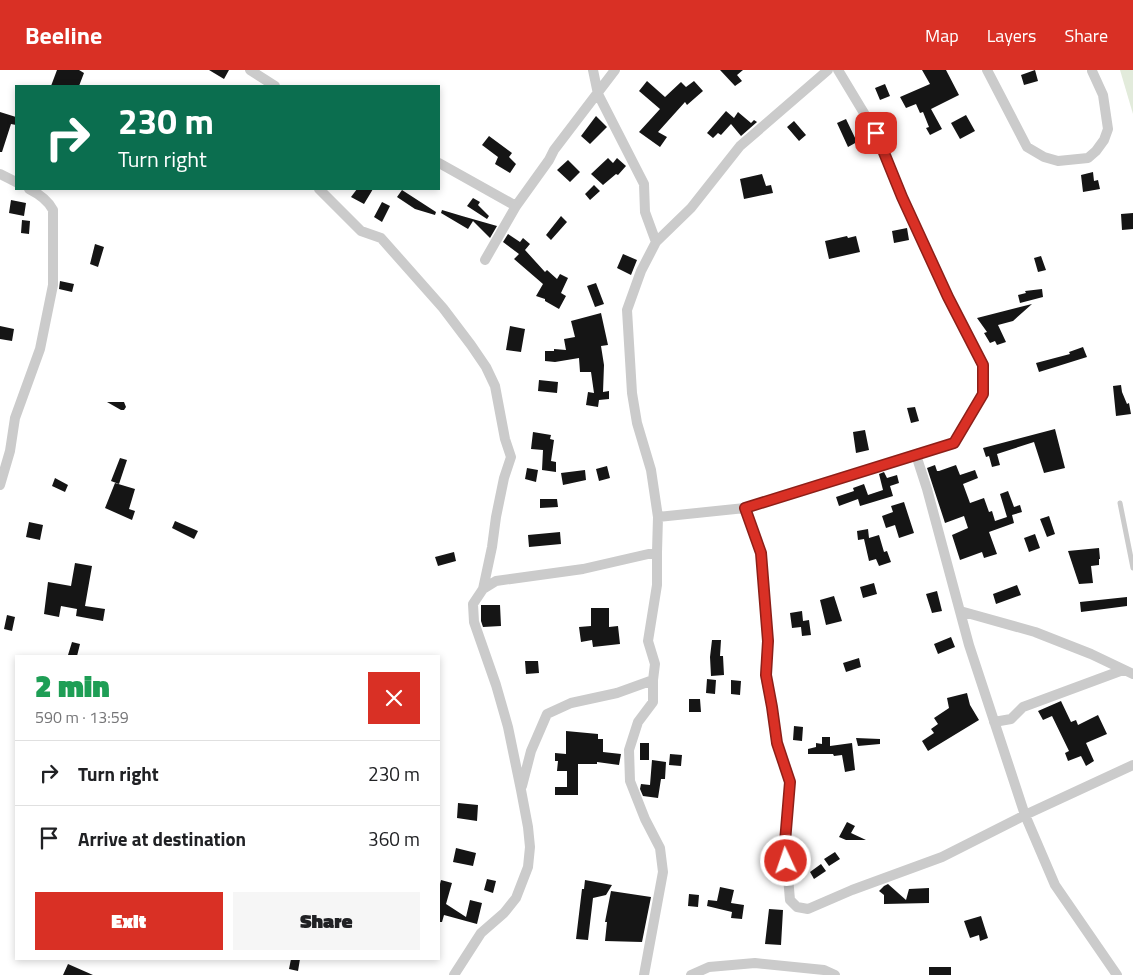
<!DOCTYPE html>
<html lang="en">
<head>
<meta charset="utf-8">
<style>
  :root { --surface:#fff; --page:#f6f6f6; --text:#202124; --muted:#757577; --line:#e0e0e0; --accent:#d93025 }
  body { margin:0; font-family:"Titillium Web",sans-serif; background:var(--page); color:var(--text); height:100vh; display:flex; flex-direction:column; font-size:19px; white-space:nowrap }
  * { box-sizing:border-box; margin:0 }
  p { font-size:16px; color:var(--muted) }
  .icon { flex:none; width:28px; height:28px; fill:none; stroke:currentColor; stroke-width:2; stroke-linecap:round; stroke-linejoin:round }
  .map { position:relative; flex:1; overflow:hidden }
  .details { position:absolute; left:15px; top:585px; width:425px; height:305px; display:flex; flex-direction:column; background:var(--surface); border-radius:0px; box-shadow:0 2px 8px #0003 }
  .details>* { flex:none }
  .hud { position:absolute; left:15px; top:15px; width:425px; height:105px; border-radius:0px; box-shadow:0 2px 8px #0003; background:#0b6e4f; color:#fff; overflow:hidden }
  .pin { position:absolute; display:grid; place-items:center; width:42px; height:42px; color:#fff; margin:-21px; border-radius:10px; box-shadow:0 2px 8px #0006 }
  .me { position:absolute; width:55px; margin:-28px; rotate:357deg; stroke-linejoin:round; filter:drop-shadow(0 0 4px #0008) }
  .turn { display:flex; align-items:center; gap:18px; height:105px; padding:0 20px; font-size:22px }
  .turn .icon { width:65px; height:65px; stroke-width:2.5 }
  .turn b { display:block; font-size:35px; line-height:42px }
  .round { display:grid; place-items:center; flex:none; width:52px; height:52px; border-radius:0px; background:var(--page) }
  .headline { display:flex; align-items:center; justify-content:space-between; height:85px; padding:0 20px }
  h1 { font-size:30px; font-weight:800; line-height:38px; color:#1e9e55 }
  .primary-button { display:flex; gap:10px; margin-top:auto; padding:10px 20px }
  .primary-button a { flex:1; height:58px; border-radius:0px; background:var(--accent); color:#fff; font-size:20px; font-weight:800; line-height:58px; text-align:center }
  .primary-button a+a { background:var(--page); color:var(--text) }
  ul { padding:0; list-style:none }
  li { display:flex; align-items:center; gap:15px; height:65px; padding:0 20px; border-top:1px solid var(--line) }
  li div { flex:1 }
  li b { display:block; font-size:19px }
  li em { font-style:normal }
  header { display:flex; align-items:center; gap:30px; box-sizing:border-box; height:70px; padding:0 25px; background:var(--accent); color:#fff }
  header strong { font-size:24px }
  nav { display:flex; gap:28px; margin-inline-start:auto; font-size:18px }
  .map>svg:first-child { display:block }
  .green { fill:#e2ebdb }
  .building { fill:#151515 }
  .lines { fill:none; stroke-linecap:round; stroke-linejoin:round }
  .service { stroke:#cbcbcb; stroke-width:5 }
  .minor { stroke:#cbcbcb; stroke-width:10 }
  .route-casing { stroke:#8d1f18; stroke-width:12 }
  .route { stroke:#d93025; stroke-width:9 }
</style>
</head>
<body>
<header>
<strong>Beeline</strong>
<nav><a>Map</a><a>Layers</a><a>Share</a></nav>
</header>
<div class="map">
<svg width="1133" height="905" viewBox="0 0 1133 905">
  <rect width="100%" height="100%" fill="#fff"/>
  <!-- green -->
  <path class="green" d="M1120 0H1133V44Z"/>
  <!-- building -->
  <path class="building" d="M57 0H79L84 3 79 16H51Z
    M209 0H229L224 9Z
    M720 0H743L737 5 742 11 735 16Z
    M922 0H946L959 25 931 39 942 59 930 65 926 58 929 57 923 42 920 43 916 34 906 38 900 27 930 14Z
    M1035 0 1038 11 1024 15 1021 5Z
    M647 11 665 27 681 12 686 17 694 11 703 21 687 35 685 32 658 62 667 67 660 77 639 62 660 39 639 21Z
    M885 14 890 26 880 30 875 18Z
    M726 41 734 48 738 42 751 53 754 50 757 52 741 66 731 54 721 65 718 63 713 68 707 63Z
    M0 42 16 47V55L11 54 2 82H0Z
    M966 45 975 61 960 69 951 53Z
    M596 46 607 57 590 74 581 66Z
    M846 49 857 72 848 77 837 53Z
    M794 51 806 65 799 71 787 57Z
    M489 66 512 83 509 87 516 94 510 103 495 94 498 87 482 75Z
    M608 88 613 93 617 88 626 96 618 105 616 104 603 115 591 104Z
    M568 90 580 102 570 112 557 100Z
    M1093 102 1094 111 1098 110 1100 119 1083 122 1081 105Z
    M762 104 766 116 771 115 773 123 744 129 740 109Z
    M594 115 600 121 590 130 585 124Z
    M357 119H373L364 134 351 127Z
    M402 120 436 142 435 145 415 139 397 127Z
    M473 128 480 132 478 135 489 146 487 149 467 136Z
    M11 130 26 133 24 146 9 143Z
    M382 132 390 136 382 152 374 147Z
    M442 140 462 146 497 156 490 168 473 151 468 159 441 143Z
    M1133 143V159L1122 160 1121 144Z
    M561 146 567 152 551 170 546 165Z
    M22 150 30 151 29 164 21 163Z
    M907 158 909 170 894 173 892 161Z
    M508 164 520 172 523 168 530 174 525 180 545 202 547 200 557 209 560 204 568 208 561 223 566 226 559 239 545 231V229L536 226 543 214 514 189 519 184 503 172Z
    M847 166 848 168 856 166 860 182 829 189 825 171Z
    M95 174 104 177 98 197 90 194Z
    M623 184 637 190 631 205 617 198Z
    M1041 186 1046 200 1038 202 1034 188Z
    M60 211 74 214 72 222 59 219Z
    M596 213 604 234 595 237 587 216Z
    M1042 219 1043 227 1020 233 1018 225 1026 223 1025 221Z
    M1032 234 1013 251 998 255 1006 272 997 275 995 271 990 273 984 263 987 262 977 248Z
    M601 243 608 275 601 276 604 295 603 322 609 321V329L599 330 598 337 586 335 588 322 594 323 591 302H580L579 288 555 292 545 291V281H554V279L566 280 564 269 575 267 571 251Z
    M0 256 14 259 12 271 0 269Z
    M510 256 525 259 521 282 506 280Z
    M1083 277 1087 287 1039 302 1036 293 1070 284 1069 282Z
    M539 310 558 312 557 323 538 321Z
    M1121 315 1122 322 1127 334 1129 333 1131 344 1116 346 1113 316Z
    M107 332H124L126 337 124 340H121Z
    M915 337 919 351 911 353 907 338Z
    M1055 359 1065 398 1044 403 1034 372 997 384 1000 395 992 397 989 386 986 387 983 378Z
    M865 360 869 380 856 383 853 362Z
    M533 362 551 365 550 369 554 370 551 391 556 392V402L542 400 543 380 531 379Z
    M120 388 127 390 119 414 111 411Z
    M935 395 937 401H939L956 395 960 405 975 400 978 408 963 414 970 433 984 428 989 442 992 441 995 451 1007 447 1000 424 1008 421 1014 437 1020 435 1022 442 1012 445 1014 453 989 462 997 484 984 488 982 482 960 490 952 465 968 458 964 446 945 453 927 398Z
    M607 396 610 408 599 411 596 399Z
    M527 398 538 400 536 412 525 409Z
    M585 400 586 410 563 415 561 403Z
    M884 402 887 408 897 405 899 413 890 416 893 426 860 436 858 429 839 436 836 427 854 421 853 418 864 414 868 425 883 420 879 404Z
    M55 408 68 415 65 422 52 416Z
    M115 413 135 419 129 439 135 441 132 450 105 438Z
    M540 429H557L558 437 540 438Z
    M904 432 914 463 899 468 895 455 886 458 882 446 893 442 891 436Z
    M1049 446 1055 464 1047 467 1040 449Z
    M175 451 198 461 194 469 172 458Z
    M29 452 43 455 40 470 26 467Z
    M868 459 869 468 879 465 884 482 887 481 891 492 879 496 876 489 869 491 864 469 858 470 857 461Z
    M560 462 561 474 529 477 528 465Z
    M1035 464 1040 478 1029 482 1024 468Z
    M1099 478 1100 489H1099V495L1091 496 1093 513 1079 514 1068 481Z
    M454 482 456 491 438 496 435 487Z
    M75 493 92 496 85 536 105 539 103 551 76 546 77 539 61 536 59 547 44 544 48 512 71 516Z
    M874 513 877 524 863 528 860 517Z
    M1017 515 1021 525 996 534 993 524Z
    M937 521 942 541 932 543 926 524Z
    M834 526 842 551 826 555 820 530Z
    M1127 527V536L1081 542 1080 532Z
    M481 535H500L501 556 483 557 481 551Z
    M591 538H609V557L618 556 620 574 593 577 592 570 581 572 579 557 591 556Z
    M802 541 803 551 809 550 811 565 802 566 801 557 792 558 790 543Z
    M7 545 15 547 12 561 4 559Z
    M951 567 955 577 938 584 934 574Z
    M712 570H721L720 586H723L724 605 711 606 710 587Z
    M72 572 80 574 77 586 68 585Z
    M859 588 861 597 846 602 843 593Z
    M525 591H538L539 603 526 604Z
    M707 609 716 610 715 624 706 623Z
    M731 610 741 611 740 625 731 624Z
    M967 623 970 635 979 650 928 681 922 671 934 663 931 659 938 654 934 648 949 638 947 628Z
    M689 629H700L701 642H689Z
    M1061 631 1071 652 1076 650 1078 655 1098 645 1107 664 1086 673 1094 691 1086 696 1081 686 1068 691 1065 683 1069 681 1052 646 1043 650 1038 641Z
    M794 656 803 657 802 671 793 670Z
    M566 661 598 664V669H603V682L621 684 619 695 597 692V694H578V725H555V717H567V701H557L558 691H555V683L566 684Z
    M822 667H830V676L852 673 855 700 845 702 842 685 834 686 833 684H808V679L816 677V673L822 674Z
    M856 668 880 669V674L858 676Z
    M640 673H649V690H640Z
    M670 684 682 685 681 696 669 695Z
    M652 690 666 692 665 709H661L658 728 643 726 640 719 641 714 650 715Z
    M458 733 478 735 477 751 457 748Z
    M847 752 855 756 851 763 866 770H846L839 767Z
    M456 778 476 783 473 796 453 792Z
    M835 782 840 789 829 796 824 789Z
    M805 784 807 799 796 801 794 786Z
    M821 794 826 801 814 809 810 802Z
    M487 809 496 811 493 823 484 820Z
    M441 810 452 813 446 834 466 847 470 830 482 833 477 854 444 845 442 852H439V818Z
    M585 810 612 815 606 825 593 828 588 870 576 869 582 819H584Z
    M888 814 906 830 909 819 929 818V833L884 834V825L879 821 884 816Z
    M720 817 734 820 731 833 744 835 742 849 731 848 732 842 707 836 708 830 717 831Z
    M611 821 651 827 642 872 605 871 607 852H605Z
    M689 824 699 825 698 837 688 836Z
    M769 839 783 840 781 875 765 874Z
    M981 846 988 868 980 871 979 865 970 868 964 851Z
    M291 889H300L298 901 289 899Z
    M68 894 93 905H63Z
    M929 897H951V905H929Z"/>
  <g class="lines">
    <!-- service -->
    <path class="service" d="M1120 433 1133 498"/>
    <!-- minor -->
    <path class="minor" d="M250 0 275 16
      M593 0 598 24 644 114 645 142 656 172
      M987 0 1027 77 1044 87 1058 91 1088 88 1096 81 1104 70 1108 59 1103 25 1092 1
      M439 93 516 136
      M0 104 16 112
      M319 119 361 161 381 168 443 238 471 275 486 297 495 316 505 369 511 387 504 408 496 447 492 477 483 519 473 534 474 552 496 615 508 657 521 720 528 757 530 777 528 797 516 828 504 843 481 863 454 905
      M485 190 516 136 549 90 554 80 615 0
      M916 385 927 419 969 575 1025 745 1055 815 1117 905
      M0 415 10 381 15 348 40 279 53 215V140C48 130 39 124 29 119
      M745 438 954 373 983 324V295L948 227 902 127 876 63 838 0
      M658 447 745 438 761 483 768 571 765 605 772 637 777 673 790 712 785 772 790 830 797 837 808 839 852 820 942 787 1025 745 1133 695
      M657 482 658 447 651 400 637 353 632 323 627 240 641 201 656 172 691 138 740 76 828 0
      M483 519 496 511 583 499 657 482V515L648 571 655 594 653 610 617 623 571 633 547 644 531 681 522 716
      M960 541 1035 562 1091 584 1133 604
      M994 652 1011 649 1023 637 1123 600
      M644 905 663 802 660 778 645 749 630 711 629 680 638 652 653 632V610
      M691 905 709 897 755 893 824 900 835 905"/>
  </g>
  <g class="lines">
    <defs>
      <path id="route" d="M786 791 785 772 790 712 777 673 772 637 766 605 768 571 761 483 745 438 954 373 983 324V295L948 227 902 127 876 63"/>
    </defs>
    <!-- route casing -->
    <use href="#route" class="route-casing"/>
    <!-- route -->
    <use href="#route" class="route"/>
  </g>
</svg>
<div class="pin" style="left:876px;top:63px;background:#d93025"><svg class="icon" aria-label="arrive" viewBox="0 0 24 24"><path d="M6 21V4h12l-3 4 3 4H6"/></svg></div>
<svg class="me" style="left:786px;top:791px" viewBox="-20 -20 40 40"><circle r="17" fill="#d93025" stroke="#fff" stroke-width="3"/><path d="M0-11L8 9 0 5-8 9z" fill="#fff"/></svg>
<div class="hud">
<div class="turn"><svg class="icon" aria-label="right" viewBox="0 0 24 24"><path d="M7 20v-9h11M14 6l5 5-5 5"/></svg><div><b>230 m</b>Turn right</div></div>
</div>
<section class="details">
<div class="headline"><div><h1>2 min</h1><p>590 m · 13:59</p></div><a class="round" style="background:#d93025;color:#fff"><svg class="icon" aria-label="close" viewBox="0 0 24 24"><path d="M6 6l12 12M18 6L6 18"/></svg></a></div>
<ul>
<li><svg class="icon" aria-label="right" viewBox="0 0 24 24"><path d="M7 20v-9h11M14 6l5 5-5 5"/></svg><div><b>Turn right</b></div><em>230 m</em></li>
<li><svg class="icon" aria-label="arrive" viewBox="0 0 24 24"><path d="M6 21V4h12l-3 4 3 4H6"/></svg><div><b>Arrive at destination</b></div><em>360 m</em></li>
</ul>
<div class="primary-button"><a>Exit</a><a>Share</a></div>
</section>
</div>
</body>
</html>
